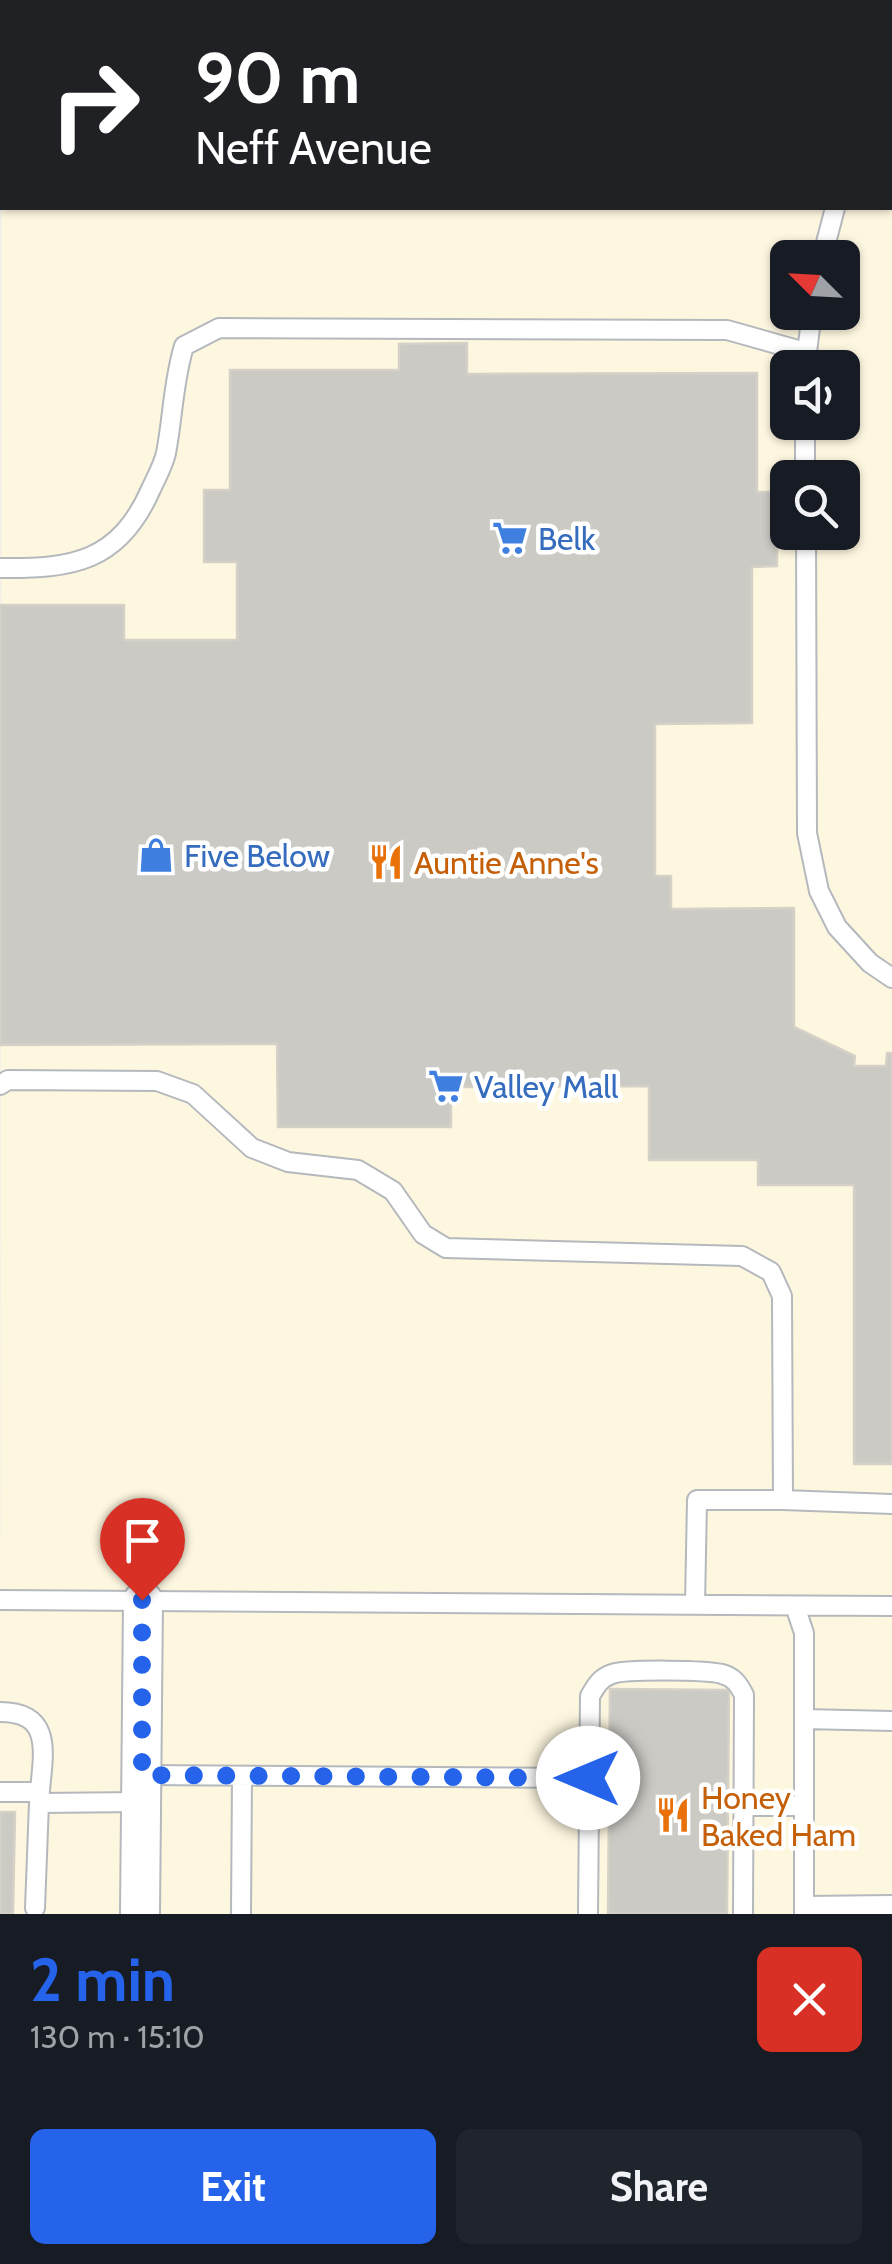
<!DOCTYPE html>
<html lang="en">
<head>
<meta charset="utf-8">
<style>
  :root { --surface:#171b24; --page:#20242c; --text:#f1f3f6; --muted:#9ea1a6; --accent:#2563eb }
  body { margin:0; font-family:Cabin,sans-serif; background:var(--page); color:var(--text); height:100vh; display:flex; flex-direction:column; font-size:38px; white-space:nowrap }
  * { box-sizing:border-box; margin:0 }
  p { font-size:32px; color:var(--muted) }
  .icon { flex:none; width:55px; height:55px; fill:none; stroke:currentColor; stroke-width:2; stroke-linecap:round; stroke-linejoin:round }
  .map { position:relative; height:1914px; overflow:hidden }
  .details { display:flex; flex-direction:column; background:var(--surface); flex:1 }
  .details>* { flex:none }
  .top-card { position:absolute; left:0px; top:0px; width:892px; height:210px; box-shadow:0 2px 8px #0004; background:#202124; color:#fff; overflow:hidden }
  .needle { width:65px; rotate:294deg }
  .buttons { position:absolute; left:770px; top:240px; display:grid; gap:20px }
  .buttons a { display:grid; place-items:center; width:90px; height:90px; border-radius:15px; background:var(--surface); box-shadow:0 2px 8px #0004; font-size:50px }
  .pin { position:absolute; display:grid; place-items:center; width:85px; height:85px; color:#fff; margin:-102px -42px; border-radius:50% 50% 50% 0; rotate:-45deg; box-shadow:0 0 10px #0007 }
  .pin .icon { rotate:45deg }
  .me { position:absolute; width:110px; margin:-55px; rotate:270deg; stroke-linejoin:round; filter:drop-shadow(0 0 8px #0008) }
  .turn { display:flex; align-items:center; gap:35px; height:210px; padding:0 30px; font-size:45px }
  .turn .icon { width:130px; height:130px; stroke-width:2.5 }
  .turn b { display:block; font-size:70px; line-height:85px }
  .round { display:grid; place-items:center; flex:none; width:105px; height:105px; border-radius:15px; background:var(--page) }
  .head { display:flex; align-items:center; justify-content:space-between; height:170px; padding:0 30px }
  h1 { font-size:60px; font-weight:700; line-height:75px; color:var(--accent) }
  .action { display:flex; gap:20px; margin-top:auto; padding:20px 30px }
  .action a { flex:1; height:115px; border-radius:15px; background:var(--accent); color:#fff; font-size:40px; font-weight:700; line-height:115px; text-align:center }
  .action a+a { background:var(--page); color:var(--text) }
  .map>svg:first-child { display:block }
  .commercial { fill:#fef7e0; fill-rule:evenodd }
  .building { fill:#cccac5; stroke:#d6d1c6; stroke-width:2.5 }
  .lines { fill:none; stroke-linecap:round; stroke-linejoin:round }
  .lane-casing { stroke:#b5b8bc; stroke-width:22 }
  .street-casing { stroke:#b5b8bc; stroke-width:42 }
  .lane { stroke:#fff; stroke-width:18 }
  .street { stroke:#fff; stroke-width:38 }
  .route { stroke:#2563eb; stroke-width:18; stroke-dasharray:0 32.4 }
  .labels { text-anchor:middle; dominant-baseline:central; stroke-width:9; stroke-linejoin:round; paint-order:stroke }
  .shop-label { font-size:32px; fill:#366cbe; stroke:#fff; text-anchor:start }
  .food-label { font-size:32px; fill:#c56008; stroke:#fff; text-anchor:start }
</style>
</head>
<body>
<div class="map">
<svg width="892" height="1914" viewBox="0 0 892 1914">
  <rect width="100%" height="100%" fill="#f1efe8"/>
  <!-- commercial -->
  <path class="commercial" d="M77 0H673L678 2H70Z
    M2 27V208H890L892 108V1914H0ZM788 258H842V312H788ZM788 368H842V422H788ZM788 478H842V532H788Z"/>
  <!-- building -->
  <path class="building" d="M467 343V374L757 373V492H777V566L752 567V723L655 724V876H671V909L794 908V1027L855 1056 854 1066H886L887 1053H892V1464H854V1185H758V1160H649V1086L451 1087V1127H278L277 1044 0 1045V605H124V640H237V562H204V490H230V370H399V344Z
    M610 1689 729 1690 727 1914H608Z
    M0 1812H15L13 1914H0Z"/>
  <g class="lines">
    <defs>
      <path id="lane" d="M38 0 40 2
        M592 0 602 2
        M183 2 193 0
        M876 2V0
        M0 87 2 86
        M890 142H892
        M822 258 835 208
        M805 368 812 312
        M805 422V478
        M806 532 807 833 819 891 837 927 870 963 892 978
        M0 568C73 569 119 562 151 489 156 478 163 466 166 453 173 417 173 382 184 346L219 328 727 330 805 352
        M0 1085 8 1080 157 1081 193 1094 252 1148 288 1162 358 1170 393 1191 423 1234 446 1248 742 1256 771 1272 782 1296 783 1500H697L695 1605
        M783 1500 892 1504
        M0 1600 892 1606
        M795 1606 804 1633V1914
        M0 1712C58 1712 41 1761 39 1803L141 1802
        M804 1719 892 1721
        M142 1775 588 1778
        M0 1792H39
        M744 1806H804
        M804 1906 892 1905
        M35 1908 39 1803
        M241 1914 242 1776
        M588 1914 590 1696C596 1686 600 1678 612 1674 626 1669 707 1670 722 1674 734 1677 739 1685 744 1695L743 1914"/>
      <path id="street" d="M140 1914 143 1601"/>
    </defs>
    <!-- lane casing -->
    <use href="#lane" class="lane-casing"/>
    <!-- street casing -->
    <use href="#street" class="street-casing"/>
    <!-- lane -->
    <use href="#lane" class="lane"/>
    <!-- street -->
    <use href="#street" class="street"/>
  </g>
  <g class="lines">
    <!-- route -->
    <path class="route" d="M142 1600V1775L588 1778"/>
  </g>
  <!-- icons -->
  <defs>
    <symbol id="supermarket-bare" viewBox="-9 -9 18 18"><path d="M-6-5.5h2.5l.6 2H6L4.5 2H-2.5L-4.4-4H-6ZM-1.5 3.2a1.3 1.3 0 1 0 .1 0ZM3 3.2a1.3 1.3 0 1 0 .1 0Z" fill="#3f7fe0" stroke="#fff" stroke-width="2.5" paint-order="stroke"/></symbol>
    <symbol id="shop-bare" viewBox="-9 -9 18 18"><path d="M-5-2.5h2.3a2.7 3.5 0 0 1 5.4 0H5L5.5 6h-11ZM-1.5-2.5h3a1.5 2.3 0 0 0-3 0Z" fill="#3f7fe0" stroke="#fff" stroke-width="2.5" paint-order="stroke"/></symbol>
    <symbol id="restaurant-bare" viewBox="-9 -9 18 18"><path d="M-5-6h1v4h1v-4h1v4h1v-4h1v5L-1.5 .5V6h-2V.5L-5-1ZM5-6V6H3V1.5H1.5Q1.5-4 5-6Z" fill="#e8710a" stroke="#fff" stroke-width="2.5" paint-order="stroke"/></symbol>
  </defs>
  <g fill-rule="evenodd">
    <use href="#supermarket-bare" x="485" y="513" width="50" height="50"/>
    <use href="#shop-bare" x="131" y="830" width="50" height="50"/>
    <use href="#restaurant-bare" x="361" y="837" width="50" height="50"/>
    <use href="#supermarket-bare" x="421" y="1061" width="50" height="50"/>
    <use href="#restaurant-bare" x="648" y="1790" width="50" height="50"/>
  </g>
  <g class="labels">
    <!-- shop labels -->
    <g class="shop-label">
      <text x="538" y="538">Belk</text>
      <text x="184" y="855">Five Below</text>
      <text x="474" y="1086">Valley Mall</text>
    </g>
    <!-- food labels -->
    <g class="food-label">
      <text x="414" y="862">Auntie Anne's</text>
      <text x="701" y="1797">Honey<tspan x="701" dy="37">Baked Ham</tspan></text>
    </g>
  </g>
</svg>
<div class="buttons">
<a><svg class="needle" viewBox="-14 -14 28 28"><path d="M0-13l5 13h-10z" fill="#e53935"/><path d="M0 13l5-13h-10z" fill="#9ea1a6"/></svg></a>
<a><svg class="icon" aria-label="sound" viewBox="0 0 24 24"><path d="M4 9h4l5-4v14l-5-4H4zM17 9q2 3 0 6"/></svg></a>
<a><svg class="icon" aria-label="search" viewBox="0 0 24 24"><circle cx="10" cy="10" r="6"/><path d="M15 15l6 6"/></svg></a>
</div>
<div class="pin" style="left:142px;top:1600px;background:#d93025"><svg class="icon" aria-label="arrive" viewBox="0 0 24 24"><path d="M6 21V4h12l-3 4 3 4H6"/></svg></div>
<svg class="me" style="left:588px;top:1778px" viewBox="-20 -20 40 40"><circle r="19" fill="#fff"/><path d="M0-13L10 11 0 6-10 11z" fill="#2563eb"/></svg>
<div class="top-card">
<div class="turn"><svg class="icon" aria-label="right" viewBox="0 0 24 24"><path d="M7 20v-9h11M14 6l5 5-5 5"/></svg><div><b>90 m</b>Neff Avenue</div></div>
</div>
</div>
<section class="details">
<div class="head"><div><h1>2 min</h1><p>130 m · 15:10</p></div><a class="round" style="background:#d93025;color:#fff"><svg class="icon" aria-label="close" viewBox="0 0 24 24"><path d="M6 6l12 12M18 6L6 18"/></svg></a></div>
<div class="action"><a>Exit</a><a>Share</a></div>
</section>
</body>
</html>
